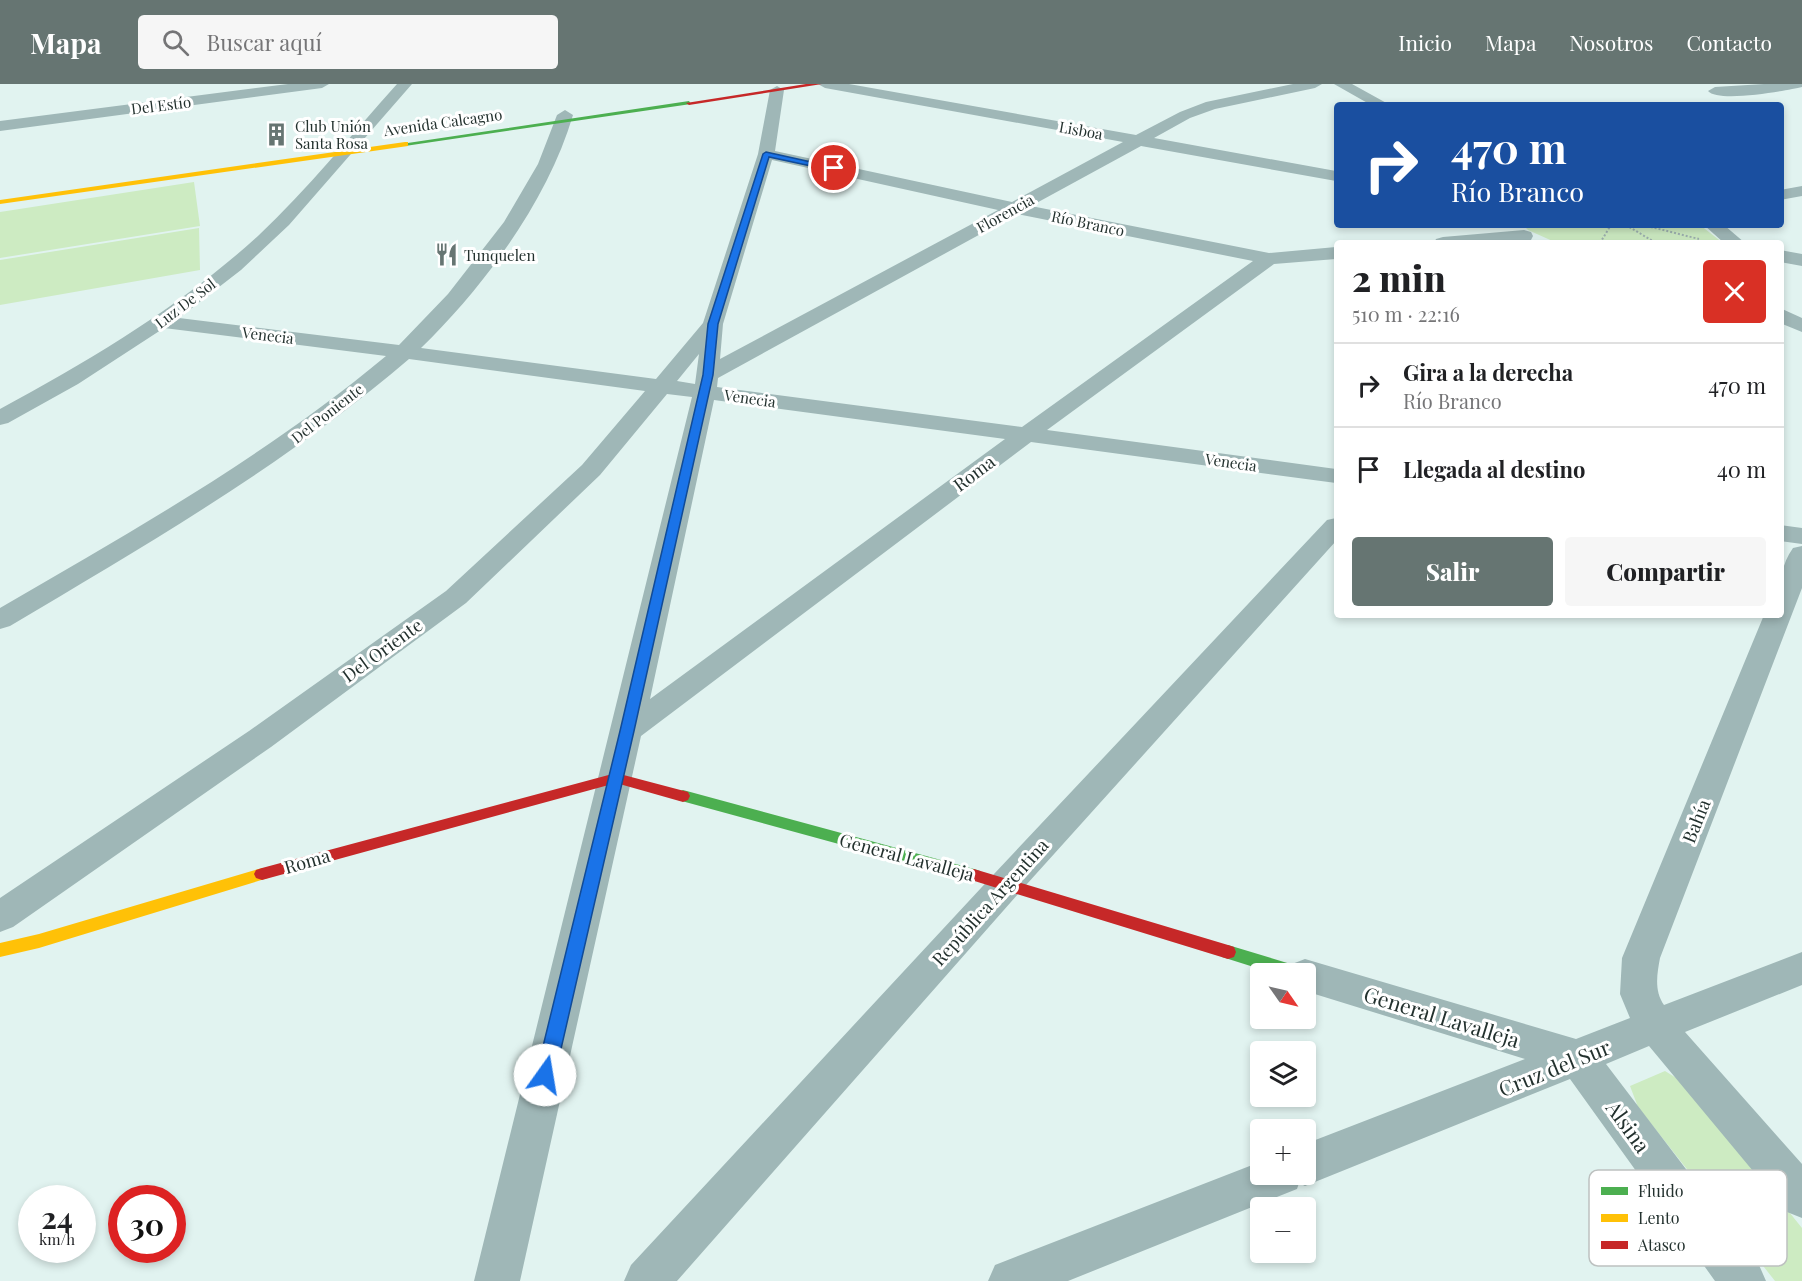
<!DOCTYPE html>
<html lang="es">
<head>
<meta charset="utf-8">
<style>
  :root { --surface:#fff; --page:#f6f6f6; --text:#202124; --muted:#757577; --line:#e0e0e0; --accent:#667572 }
  body { margin:0; font-family:"Playfair Display",serif; background:var(--page); color:var(--text); height:100vh; display:flex; flex-direction:column; font-size:22px; white-space:nowrap }
  * { box-sizing:border-box; margin:0 }
  p { font-size:20px; color:var(--muted) }
  .icon { flex:none; width:33px; height:33px; fill:none; stroke:currentColor; stroke-width:2; stroke-linecap:round; stroke-linejoin:round }
  .map { position:relative; flex:1; overflow:hidden }
  .side { position:absolute; left:1334px; top:156px; width:450px; height:378px; display:flex; flex-direction:column; background:var(--surface); border-radius:6px; box-shadow:0 3px 9px #0003 }
  .side>* { flex:none }
  .top-card { position:absolute; left:1334px; top:18px; width:450px; height:126px; border-radius:6px; box-shadow:0 3px 9px #0003; background:#1a4fa0; color:#fff; overflow:hidden }
  .needle { width:39px; rotate:124deg }
  .controls { position:absolute; left:1250px; top:879px; display:grid; gap:12px }
  .controls a { display:grid; place-items:center; width:66px; height:66px; border-radius:6px; background:var(--surface); box-shadow:0 3px 9px #0003; font-size:30px }
  .speed { position:absolute; left:18px; top:1101px; display:flex; gap:12px; font-size:30px; font-weight:700; text-align:center }
  .speed>* { display:grid; place-content:center; width:78px; height:78px; border-radius:50%; background:var(--surface); box-shadow:0 3px 9px #0003; line-height:1 }
  .speed small { font-size:15px; font-weight:400 }
  .speed .limit { border:9px solid #d22; background:#fff; color:#111 }
  .pin { position:absolute; display:grid; place-items:center; width:51px; height:51px; color:#fff; margin:-26px; border:3px solid #fff; border-radius:50%; box-shadow:0 2px 6px #0007 }
  .me { position:absolute; width:66px; margin:-33px; rotate:13deg; stroke-linejoin:round; filter:drop-shadow(0 0 4px #0008) }
  .turn { display:flex; align-items:center; gap:21px; height:126px; padding:0 18px; font-size:27px }
  .turn .icon { width:78px; height:78px; stroke-width:2.5 }
  .turn b { display:block; font-size:42px; line-height:51px }
  .round { display:grid; place-items:center; flex:none; width:63px; height:63px; border-radius:6px; background:var(--page) }
  .summary { display:flex; align-items:center; justify-content:space-between; height:102px; padding:0 18px }
  h1 { font-size:36px; font-weight:800; line-height:45px }
  .action { display:flex; gap:12px; margin-top:auto; padding:12px 18px }
  .action a { flex:1; height:69px; border-radius:6px; background:var(--accent); color:#fff; font-size:24px; font-weight:800; line-height:69px; text-align:center }
  .action a+a { background:var(--page); color:var(--text) }
  ul { padding:0; list-style:none }
  li { display:flex; align-items:center; gap:18px; height:84px; padding:0 18px; border-top:2px solid var(--line) }
  li div { flex:1 }
  li b { display:block; font-size:22px }
  li em { font-style:normal }
  header { display:flex; align-items:center; gap:36px; box-sizing:border-box; height:84px; padding:0 30px; background:var(--accent); color:#fff }
  header strong { font-size:28px }
  nav { display:flex; gap:33px; margin-inline-start:auto; font-size:21px }
  .search { width:420px; height:54px; background:var(--page); display:flex; align-items:center; gap:15px; box-sizing:border-box; padding:0 21px; border-radius:6px; color:var(--muted); font-size:22px }
  .map>svg:first-child { display:block }
  .green { fill:#cdebc2 }
  .lines { fill:none; stroke-linecap:round; stroke-linejoin:round }
  .path { stroke:#9db0af; stroke-width:2; stroke-dasharray:2 2; stroke-linecap:butt }
  .street { fill:#9fb7b7; fill-rule:evenodd }
  .fast { fill:#4caf50; fill-rule:evenodd }
  .slow { fill:#ffc107; fill-rule:evenodd }
  .jam { fill:#c62828; fill-rule:evenodd }
  .route { fill:#1a73e8; stroke:#114b97; stroke-width:1.5 }
  .labels { text-anchor:middle; dominant-baseline:central; stroke-width:6; stroke-linejoin:round; paint-order:stroke }
  .far-street-label { font-size:15px; fill:#23312e; stroke:#fff }
  .far-poi-label { font-size:15px; fill:#23312e; stroke:#fff; text-anchor:start }
  .street-label { font-size:18px; fill:#23312e; stroke:#fff }
  .near-street-label { font-size:21px; fill:#23312e; stroke:#fff }
  .key { fill:#fff; stroke:#bdc1c0; stroke-width:1.5 }
  .key-label { font-size:16px; fill:#23312e }
</style>
</head>
<body>
<header>
<strong>Mapa</strong>
<div class="search"><svg class="icon" aria-label="search" viewBox="0 0 24 24"><circle cx="10" cy="10" r="6"/><path d="M15 15l6 6"/></svg>Buscar aquí</div>
<nav><a>Inicio</a><a>Mapa</a><a>Nosotros</a><a>Contacto</a></nav>
</header>
<div class="map">
<svg width="1802" height="1197" viewBox="0 0 1802 1197">
  <rect width="100%" height="100%" fill="#e1f3f0"/>
  <!-- green -->
  <path class="green" d="M194 98 200 142 0 174V128Z
    M1523 141H1700L1723 159H1557L1528 146Z
    M199 144 200 186 0 221V176Z
    M1665 987 1686 1000 1802 1144V1197H1775L1638 1023 1630 1002Z"/>
  <g class="lines">
    <!-- path -->
    <path class="path" d="M1626 141 1656 159
      M1643 141 1699 155
      M1600 159 1611 141"/>
    <!-- street -->
    <path class="street" d="M288 0H329L322 4 0 47V37Z
      M397 0H412L289 141 241 186 179 234 399 261 448 210 504 138 538 80 557 31 565 26 573 31C548 116 484 203 421 264L656 295 703 239 758 70 770 6 777 2 784 6 775 67 1012 118 1123 58 825 4 818 0H849L1136 51 1180 28 1206 18 1293 0H1322L1315 4 1215 25 1190 34 1154 54 1336 87V97L1141 62 1031 122 1269 169 1336 163V175L1274 180 1047 346 1336 385V399L1031 358 641 652 520 1197H474L692 313 667 310 600 391 466 519 271 663 13 843 0 848V814L249 647 446 507 582 381 645 307 409 275C286 380 148 460 10 542L0 545V524C133 447 267 371 386 272L164 244 78 300 8 339 0 341V325C91 276 181 222 258 152 308 105 351 51 397 0ZM772 76 998 126 720 275 723 240ZM1017 130 1253 177 1022 343 717 303 718 294ZM699 270 695 300 677 297ZM714 316 1005 355 650 615Z
      M1334 0H1352L1390 21H1371Z
      M1764 0H1802V3C1785 7 1718 19 1708 7L1715 3Z
      M1802 102V112L1780 116V106Z
      M1704 141H1724L1745 159H1724Z
      M1524 146 1531 148 1533 152 1531 156 1507 159H1434L1436 155 1443 153Z
      M1780 166 1802 170V182L1780 178Z
      M1780 224 1802 234V248L1780 239Z
      M1336 434V457L1018 810 677 1197H624L631 1181 994 790 1327 436Z
      M1780 441 1802 444V460L1780 457Z
      M1802 462V504L1660 874C1657 890 1654 907 1664 921L1802 868V901L1685 948 1802 1080V1134L1787 1128 1649 962 1606 980 1759 1181 1766 1197H1715L1570 995 1305 1102 1299 1099 1297 1105 1068 1197H988L995 1181 1260 1078V1090H1305V1060L1525 975 1305 907V890H1287L1292 880 1305 875 1576 955 1630 934 1620 910 1622 874 1764 531H1780C1780 507 1778 485 1793 464Z"/>
    <!-- fast -->
    <path class="fast" d="M689 17 691 20 405 62 401 60Z
      M683 706 974 785 980 787 982 791 980 795 974 797 678 716 676 712 678 708Z
      M1228 861 1307 885 1309 890 1305 896V890H1276L1222 873 1220 868 1222 863Z"/>
    <!-- slow -->
    <path class="slow" d="M405 58H408V62L0 120V116Z
      M262 784 268 786 270 790 268 794 39 864 0 873V859L39 850Z"/>
    <!-- jam -->
    <path class="jam" d="M806 0H822L689 21 686 19Z
      M616 689 688 708 690 712 688 716 683 718 616 699 262 796 256 794 254 790 256 786 262 784Z
      M974 785 1228 861 1234 863 1236 868 1234 873 1228 875 968 795 966 791 968 787Z"/>
  </g>
  <!-- route -->
  <path class="route" d="M766 68 838 84 834 87 769 73 718 240 713 291 634 647 555 991 552 997 545 999 539 997 536 991 620 647 703 291 708 240 763 70Z"/>
  <!-- icons -->
  <defs>
    <symbol id="building-bare" viewBox="-9 -9 18 18"><path d="M-4-6H4V6H1V3H-1V6H-4ZM-2.5-4.3h1.7v1.8h-1.7ZM.8-4.3h1.7v1.8H.8ZM-2.5-1h1.7V.8h-1.7ZM.8-1h1.7V.8H.8Z" fill="#667572" stroke="#fff" stroke-width="2.5" paint-order="stroke"/></symbol>
    <symbol id="restaurant-bare" viewBox="-9 -9 18 18"><path d="M-5-6h1v4h1v-4h1v4h1v-4h1v5L-1.5 .5V6h-2V.5L-5-1ZM5-6V6H3V1.5H1.5Q1.5-4 5-6Z" fill="#667572" stroke="#fff" stroke-width="2.5" paint-order="stroke"/></symbol>
  </defs>
  <g fill-rule="evenodd">
    <use href="#building-bare" x="260" y="34" width="33" height="33"/>
    <use href="#restaurant-bare" x="430" y="154" width="33" height="33"/>
  </g>
  <g class="labels">
    <!-- far-street labels -->
    <g class="far-street-label">
      <text transform="translate(161 21) rotate(-7)">Del Estío</text>
      <text transform="translate(443 38) rotate(-8)">Avenida Calcagno</text>
      <text transform="translate(1081 46) rotate(10)">Lisboa</text>
      <text transform="translate(1005 129) rotate(-29)">Florencia</text>
      <text transform="translate(1088 139) rotate(12)">Río Branco</text>
      <text transform="translate(185 219) rotate(-37)">Luz De Sol</text>
      <text transform="translate(268 251) rotate(7)">Venecia</text>
      <text transform="translate(750 314) rotate(8)">Venecia</text>
      <text transform="translate(327 329) rotate(-38)">Del Poniente</text>
      <text transform="translate(1231 378) rotate(8)">Venecia</text>
    </g>
    <!-- far-poi labels -->
    <g class="far-poi-label">
      <text x="295" y="42">Club Unión<tspan x="295" dy="17">Santa Rosa</tspan></text>
      <text x="464" y="171">Tunquelen</text>
    </g>
    <!-- street labels -->
    <g class="street-label">
      <text transform="translate(974 389) rotate(-37)">Roma</text>
      <text transform="translate(382 566) rotate(-36)">Del Oriente</text>
      <text transform="translate(1696 737) rotate(-68)">Bahía</text>
      <text transform="translate(907 773) rotate(15)">General Lavalleja</text>
      <text transform="translate(307 777) rotate(-16)">Roma</text>
      <text transform="translate(990 818) rotate(-48)">República Argentina</text>
    </g>
    <!-- near-street labels -->
    <g class="near-street-label">
      <text transform="translate(1442 932) rotate(17)">General Lavalleja</text>
      <text transform="translate(1554 983) rotate(-22)">Cruz del Sur</text>
      <text transform="translate(1629 1042) rotate(54)">Alsina</text>
    </g>
  </g>
  <!-- legend -->
  <rect x="1589" y="1086" width="198" height="96" rx="9" class="key"/>
  <rect x="1601" y="1103" width="27" height="8" fill="#4caf50"/>
  <rect x="1601" y="1130" width="27" height="8" fill="#ffc107"/>
  <rect x="1601" y="1157" width="27" height="8" fill="#c62828"/>
  <g class="key-label">
    <text x="1638" y="1113">Fluido</text>
    <text x="1638" y="1140">Lento</text>
    <text x="1638" y="1167">Atasco</text>
  </g>
</svg>
<div class="controls">
<a><svg class="needle" viewBox="-14 -14 28 28"><path d="M0-13l5 13h-10z" fill="#e53935"/><path d="M0 13l5-13h-10z" fill="#757577"/></svg></a>
<a><svg class="icon" aria-label="layers" viewBox="0 0 24 24"><path d="M12 4l9 5-9 5-9-5zM3 14l9 5 9-5"/></svg></a>
<a>+</a>
<a>−</a>
</div>
<div class="speed"><div>24<small>km/h</small></div><div class="limit">30</div></div>
<div class="pin" style="left:834px;top:84px;background:#d93025"><svg class="icon" aria-label="arrive" viewBox="0 0 24 24"><path d="M6 21V4h12l-3 4 3 4H6"/></svg></div>
<svg class="me" style="left:545px;top:991px" viewBox="-20 -20 40 40"><circle r="19" fill="#fff"/><path d="M0-13L10 11 0 6-10 11z" fill="#1a73e8"/></svg>
<div class="top-card">
<div class="turn"><svg class="icon" aria-label="right" viewBox="0 0 24 24"><path d="M7 20v-9h11M14 6l5 5-5 5"/></svg><div><b>470 m</b>Río Branco</div></div>
</div>
<section class="side">
<div class="summary"><div><h1>2 min</h1><p>510 m · 22:16</p></div><a class="round" style="background:#d93025;color:#fff"><svg class="icon" aria-label="close" viewBox="0 0 24 24"><path d="M6 6l12 12M18 6L6 18"/></svg></a></div>
<ul>
<li><svg class="icon" aria-label="right" viewBox="0 0 24 24"><path d="M7 20v-9h11M14 6l5 5-5 5"/></svg><div><b>Gira a la derecha</b><p>Río Branco</p></div><em>470 m</em></li>
<li><svg class="icon" aria-label="arrive" viewBox="0 0 24 24"><path d="M6 21V4h12l-3 4 3 4H6"/></svg><div><b>Llegada al destino</b></div><em>40 m</em></li>
</ul>
<div class="action"><a>Salir</a><a>Compartir</a></div>
</section>
</div>
</body>
</html>
